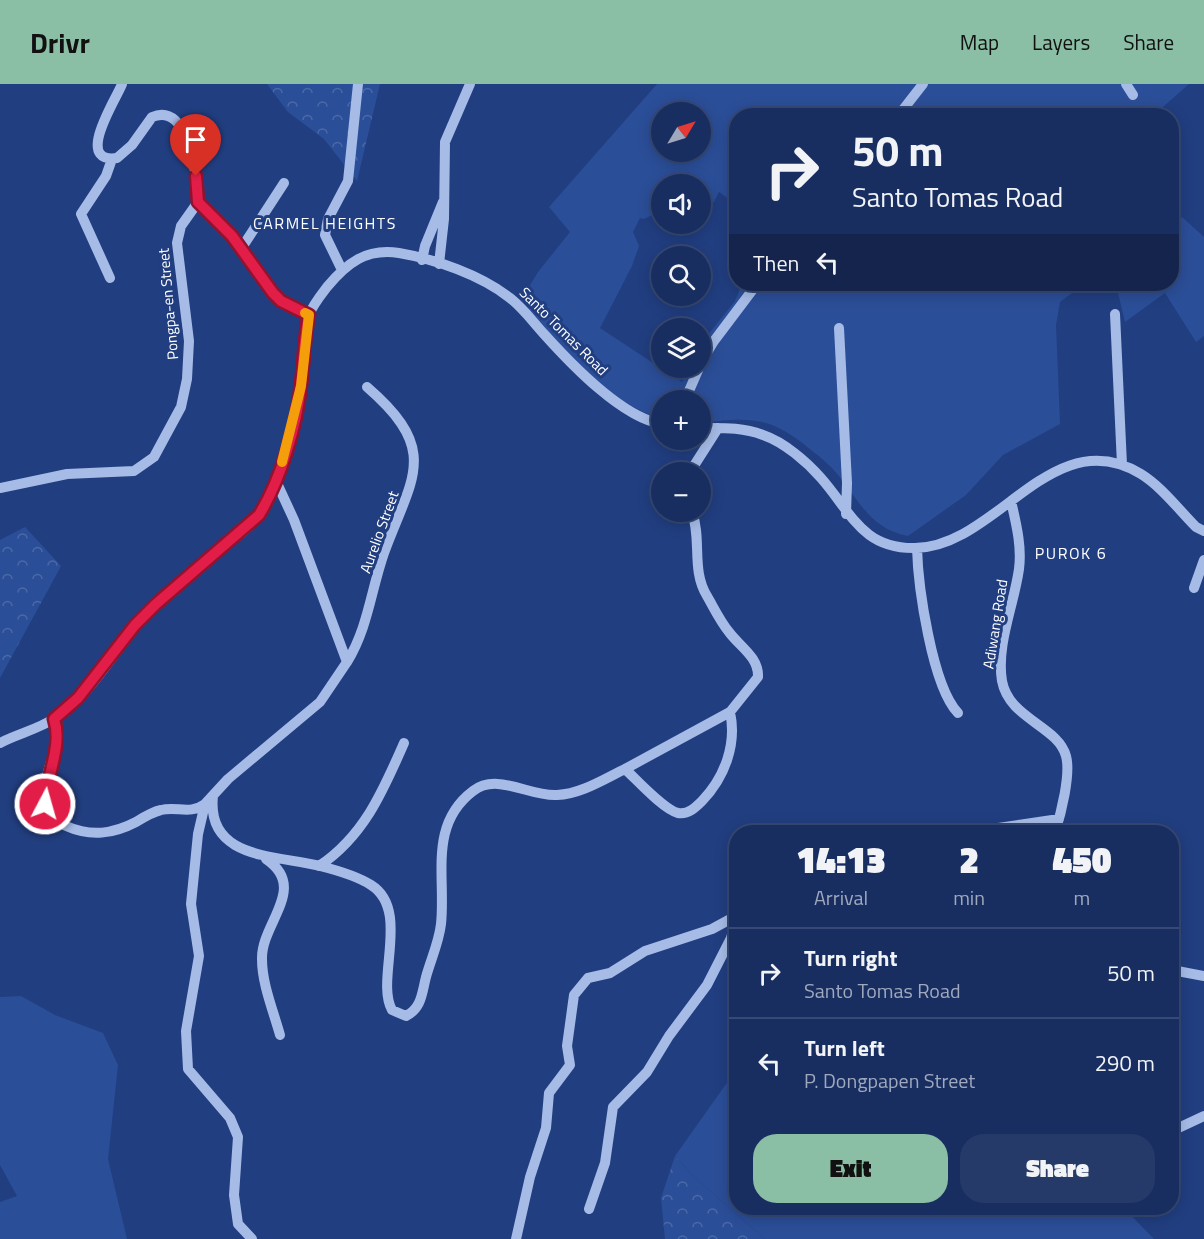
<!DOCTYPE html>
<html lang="en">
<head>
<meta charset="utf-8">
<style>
  :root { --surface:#192e60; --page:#263a69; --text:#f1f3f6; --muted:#9fa8bd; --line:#374a75; --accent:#8abfa5 }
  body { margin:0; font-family:"Titillium Web",sans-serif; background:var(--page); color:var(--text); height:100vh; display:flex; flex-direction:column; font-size:22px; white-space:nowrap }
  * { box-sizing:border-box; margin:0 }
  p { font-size:20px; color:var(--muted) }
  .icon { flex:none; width:33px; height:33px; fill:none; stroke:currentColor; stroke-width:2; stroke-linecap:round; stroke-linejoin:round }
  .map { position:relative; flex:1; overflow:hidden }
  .details { position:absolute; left:729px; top:741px; width:450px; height:390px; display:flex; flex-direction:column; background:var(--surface); border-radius:24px; box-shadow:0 3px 15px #0003,0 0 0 2px var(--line) }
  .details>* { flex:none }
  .guide { position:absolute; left:729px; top:24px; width:450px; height:183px; border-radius:24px; box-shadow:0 3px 15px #0003,0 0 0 2px var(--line); background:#192e60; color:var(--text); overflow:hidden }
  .needle { width:39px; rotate:52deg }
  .controls { position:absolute; left:651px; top:18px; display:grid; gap:12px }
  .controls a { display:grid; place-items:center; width:60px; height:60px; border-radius:50%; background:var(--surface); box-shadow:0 3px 15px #0003,0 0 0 2px var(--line); font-size:30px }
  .pin { position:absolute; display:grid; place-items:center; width:51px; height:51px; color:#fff; margin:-62px -26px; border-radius:50% 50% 50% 0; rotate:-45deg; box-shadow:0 0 6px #0007 }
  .pin .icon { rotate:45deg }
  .me { position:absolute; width:66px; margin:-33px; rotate:6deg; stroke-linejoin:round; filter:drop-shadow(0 0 4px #0008) }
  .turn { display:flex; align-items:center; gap:21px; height:126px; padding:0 24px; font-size:27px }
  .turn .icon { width:78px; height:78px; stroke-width:2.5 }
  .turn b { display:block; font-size:42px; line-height:51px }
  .then { display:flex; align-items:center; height:57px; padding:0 24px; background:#0003; gap:12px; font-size:22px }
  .eta { display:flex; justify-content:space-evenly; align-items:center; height:102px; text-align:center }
  .eta b { font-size:36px; font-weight:800; line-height:42px }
  .primary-button { display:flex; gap:12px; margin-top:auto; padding:12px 24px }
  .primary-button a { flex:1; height:69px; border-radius:24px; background:var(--accent); color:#111; font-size:24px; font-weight:800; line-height:69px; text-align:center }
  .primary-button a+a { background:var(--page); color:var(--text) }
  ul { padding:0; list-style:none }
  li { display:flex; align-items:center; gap:18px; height:90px; padding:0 24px; border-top:2px solid var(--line) }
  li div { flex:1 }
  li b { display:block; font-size:22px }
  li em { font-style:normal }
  header { display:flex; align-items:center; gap:36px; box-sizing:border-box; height:84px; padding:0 30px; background:var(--accent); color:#111 }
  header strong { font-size:28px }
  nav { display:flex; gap:33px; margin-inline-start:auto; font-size:21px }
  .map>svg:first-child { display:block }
  .green { fill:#2b4e98; fill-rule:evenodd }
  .forest { fill:url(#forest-crowns) }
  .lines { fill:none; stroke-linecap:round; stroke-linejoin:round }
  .minor { stroke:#a6bce7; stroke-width:10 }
  .route-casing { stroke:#92132f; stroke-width:15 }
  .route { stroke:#e11d48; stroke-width:10 }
  .slow { stroke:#f59e0b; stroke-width:10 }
  .labels { text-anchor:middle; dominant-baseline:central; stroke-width:6; stroke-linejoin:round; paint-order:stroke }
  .street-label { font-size:15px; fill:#fff; stroke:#213e80 }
  .neighbourhood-label { font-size:16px; letter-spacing:1.5px; fill:#fff; stroke:#213e80 }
</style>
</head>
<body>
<header>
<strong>Drivr</strong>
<nav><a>Map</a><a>Layers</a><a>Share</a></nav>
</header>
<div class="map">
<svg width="1204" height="1155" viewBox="0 0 1204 1155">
  <defs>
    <pattern id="forest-crowns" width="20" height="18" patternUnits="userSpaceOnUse" patternTransform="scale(1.5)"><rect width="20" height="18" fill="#2b4e98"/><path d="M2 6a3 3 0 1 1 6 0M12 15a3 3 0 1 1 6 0" fill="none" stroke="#4b69a7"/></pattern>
  </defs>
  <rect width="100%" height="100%" fill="#213e80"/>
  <!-- green -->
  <path class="green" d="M657 0H1189L1154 31 736 32V120L719 108 714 118 705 115 701 120 700 100H662L661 127 644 135 640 134 633 148 639 162 632 182 600 244 682 298 690 284H700L703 257 735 217 742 200H1084L1060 218 1056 241 1060 340 1003 371 966 411 908 452C871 445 859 417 838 391 831 382 820 373 811 366 770 332 751 333 701 339L700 316H662L661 335C604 317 557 261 521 216L538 188 570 148 549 123ZM662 28H700V68H662Z
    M1182 133 1204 153V252L1196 258 1165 209 1125 238 1118 209 1104 200H1172V141Z
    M21 912 55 931 103 949 118 981 108 1075 127 1155H0V1118L17 1112 0 1081V913Z
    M736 986V1124H1124L1154 1155H765L693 1092 675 1072Z"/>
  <!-- forest -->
  <path class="forest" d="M267 0H380L357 97 324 55 288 28Z
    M25 443 61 482 0 594V456Z
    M675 1072 693 1092 765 1155H665L661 1114Z"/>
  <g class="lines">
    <!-- minor -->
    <path class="minor" d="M122 0C117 14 73 80 117 74L132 61 152 33C190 17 197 95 198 118L232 151 273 209 281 217 309 231
      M1126 0 1133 11
      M898 32 923 0
      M241 165 284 99
      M422 176 425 162 443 118
      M439 180 444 135 445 58 470 0
      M342 186 325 151 328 135 348 97 358 0
      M110 194 81 130 106 92 112 75
      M1115 230 1122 381
      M839 244 847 399 846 430
      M700 280 714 257 757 200
      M685 316 699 284
      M700 344C723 344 742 343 763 351 784 358 807 378 821 394 851 428 862 465 915 464 997 463 1052 336 1141 390 1162 403 1179 426 1196 443L1204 447
      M690 388 718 344
      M0 404 67 390 134 387 154 373 181 323 187 295 189 257 177 159 181 142 198 118
      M1011 417C1016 439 1022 462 1019 485 1014 521 996 561 1002 597 1009 635 1058 642 1066 672 1071 690 1061 730 1055 748
      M917 464C918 502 932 602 958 629
      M1194 504 1204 476
      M347 578C368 544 371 506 384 469 412 393 441 367 367 303
      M54 635C63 664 40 691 45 720 46 732 57 737 66 742 91 753 113 750 136 738 144 733 152 728 161 726 177 722 190 731 205 720
      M0 659C17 650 39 645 55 634 98 606 120 553 158 519 175 503 192 486 210 472 227 459 247 448 260 430 282 400 295 340 301 302 305 279 302 255 308 233 312 222 320 212 327 203 347 179 366 164 399 169 435 175 481 191 510 214 523 224 533 238 544 250 571 280 622 334 662 340
      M625 685 730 628 758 593C759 573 739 562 729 548 720 537 714 524 707 512 691 486 702 456 692 428
      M213 712C206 776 277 771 320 782 336 786 357 792 371 801 411 826 375 896 392 926L406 932C422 924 422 908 426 893 431 875 439 858 441 840 446 793 428 741 473 707 497 688 530 713 557 711 581 710 604 695 625 685 637 696 664 726 678 729 688 731 696 723 702 717 725 693 737 660 730 628
      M971 748 1059 735
      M266 775C309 804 261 839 262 875 262 900 273 926 280 951
      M319 782C364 752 383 707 404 659
      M1172 886 1204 892
      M1172 1047 1204 1032
      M589 1125 605 1079 613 1023 647 988 669 952 707 901 731 854 736 837
      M252 1155 238 1140 234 1111 238 1053 230 1034 188 985 186 947 199 872 191 820 198 750 205 720 228 695 320 618 347 578 294 436 276 397
      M516 1155 530 1093 546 1044 549 1009 570 981 567 962 574 911 588 894 610 889 645 867 712 845 736 832"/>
  </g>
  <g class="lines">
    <defs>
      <path id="route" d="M45 720C46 692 63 662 54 635L78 614 135 541 156 520 259 431C281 395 297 341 301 300 304 277 304 254 309 231L281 217 273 209 232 152 198 118 196 92"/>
    </defs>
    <!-- route casing -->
    <use href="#route" class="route-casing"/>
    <!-- route -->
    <use href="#route" class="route"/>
    <!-- slow -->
    <path class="slow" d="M282 378 301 302 309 231 305 229"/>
  </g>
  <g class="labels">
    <!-- street labels -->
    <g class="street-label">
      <text transform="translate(168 220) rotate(-95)">Pongpa-en Street</text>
      <text transform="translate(564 247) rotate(45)">Santo Tomas Road</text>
      <text transform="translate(379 448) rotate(-70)">Aurelio Street</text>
      <text transform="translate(995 540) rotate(-81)">Adiwang Road</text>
    </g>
    <!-- neighbourhood labels -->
    <g class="neighbourhood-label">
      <text x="325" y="139">CARMEL HEIGHTS</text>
      <text x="1071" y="469">PUROK 6</text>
    </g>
  </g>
</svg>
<div class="controls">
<a><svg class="needle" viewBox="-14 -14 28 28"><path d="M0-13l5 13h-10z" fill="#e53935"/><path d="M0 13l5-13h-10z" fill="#9fa8bd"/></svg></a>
<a><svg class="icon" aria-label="sound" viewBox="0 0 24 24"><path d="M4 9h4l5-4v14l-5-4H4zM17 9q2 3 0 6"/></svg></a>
<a><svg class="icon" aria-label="search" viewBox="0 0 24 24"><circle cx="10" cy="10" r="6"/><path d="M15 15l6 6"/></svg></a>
<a><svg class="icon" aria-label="layers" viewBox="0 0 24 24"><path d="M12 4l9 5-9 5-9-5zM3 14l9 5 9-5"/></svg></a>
<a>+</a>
<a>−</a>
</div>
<div class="pin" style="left:196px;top:92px;background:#d93025"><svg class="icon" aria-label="arrive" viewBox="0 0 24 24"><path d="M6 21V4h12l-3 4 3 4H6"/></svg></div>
<svg class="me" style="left:45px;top:720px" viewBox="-20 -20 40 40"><circle r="17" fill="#e11d48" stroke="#fff" stroke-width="3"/><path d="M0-11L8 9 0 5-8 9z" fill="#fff"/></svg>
<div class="guide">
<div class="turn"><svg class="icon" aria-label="right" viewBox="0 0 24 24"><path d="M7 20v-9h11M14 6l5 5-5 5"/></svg><div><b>50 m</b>Santo Tomas Road</div></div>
<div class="then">Then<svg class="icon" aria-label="left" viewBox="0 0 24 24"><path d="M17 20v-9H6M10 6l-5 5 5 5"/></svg></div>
</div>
<section class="details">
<div class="eta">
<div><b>14:13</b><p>Arrival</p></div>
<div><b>2</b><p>min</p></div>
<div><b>450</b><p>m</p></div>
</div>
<ul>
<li><svg class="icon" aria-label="right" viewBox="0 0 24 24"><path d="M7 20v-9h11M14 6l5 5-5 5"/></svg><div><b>Turn right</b><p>Santo Tomas Road</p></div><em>50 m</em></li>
<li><svg class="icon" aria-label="left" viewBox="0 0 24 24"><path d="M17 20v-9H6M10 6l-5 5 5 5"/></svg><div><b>Turn left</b><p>P. Dongpapen Street</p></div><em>290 m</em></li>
</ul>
<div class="primary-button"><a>Exit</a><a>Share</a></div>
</section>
</div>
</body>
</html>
